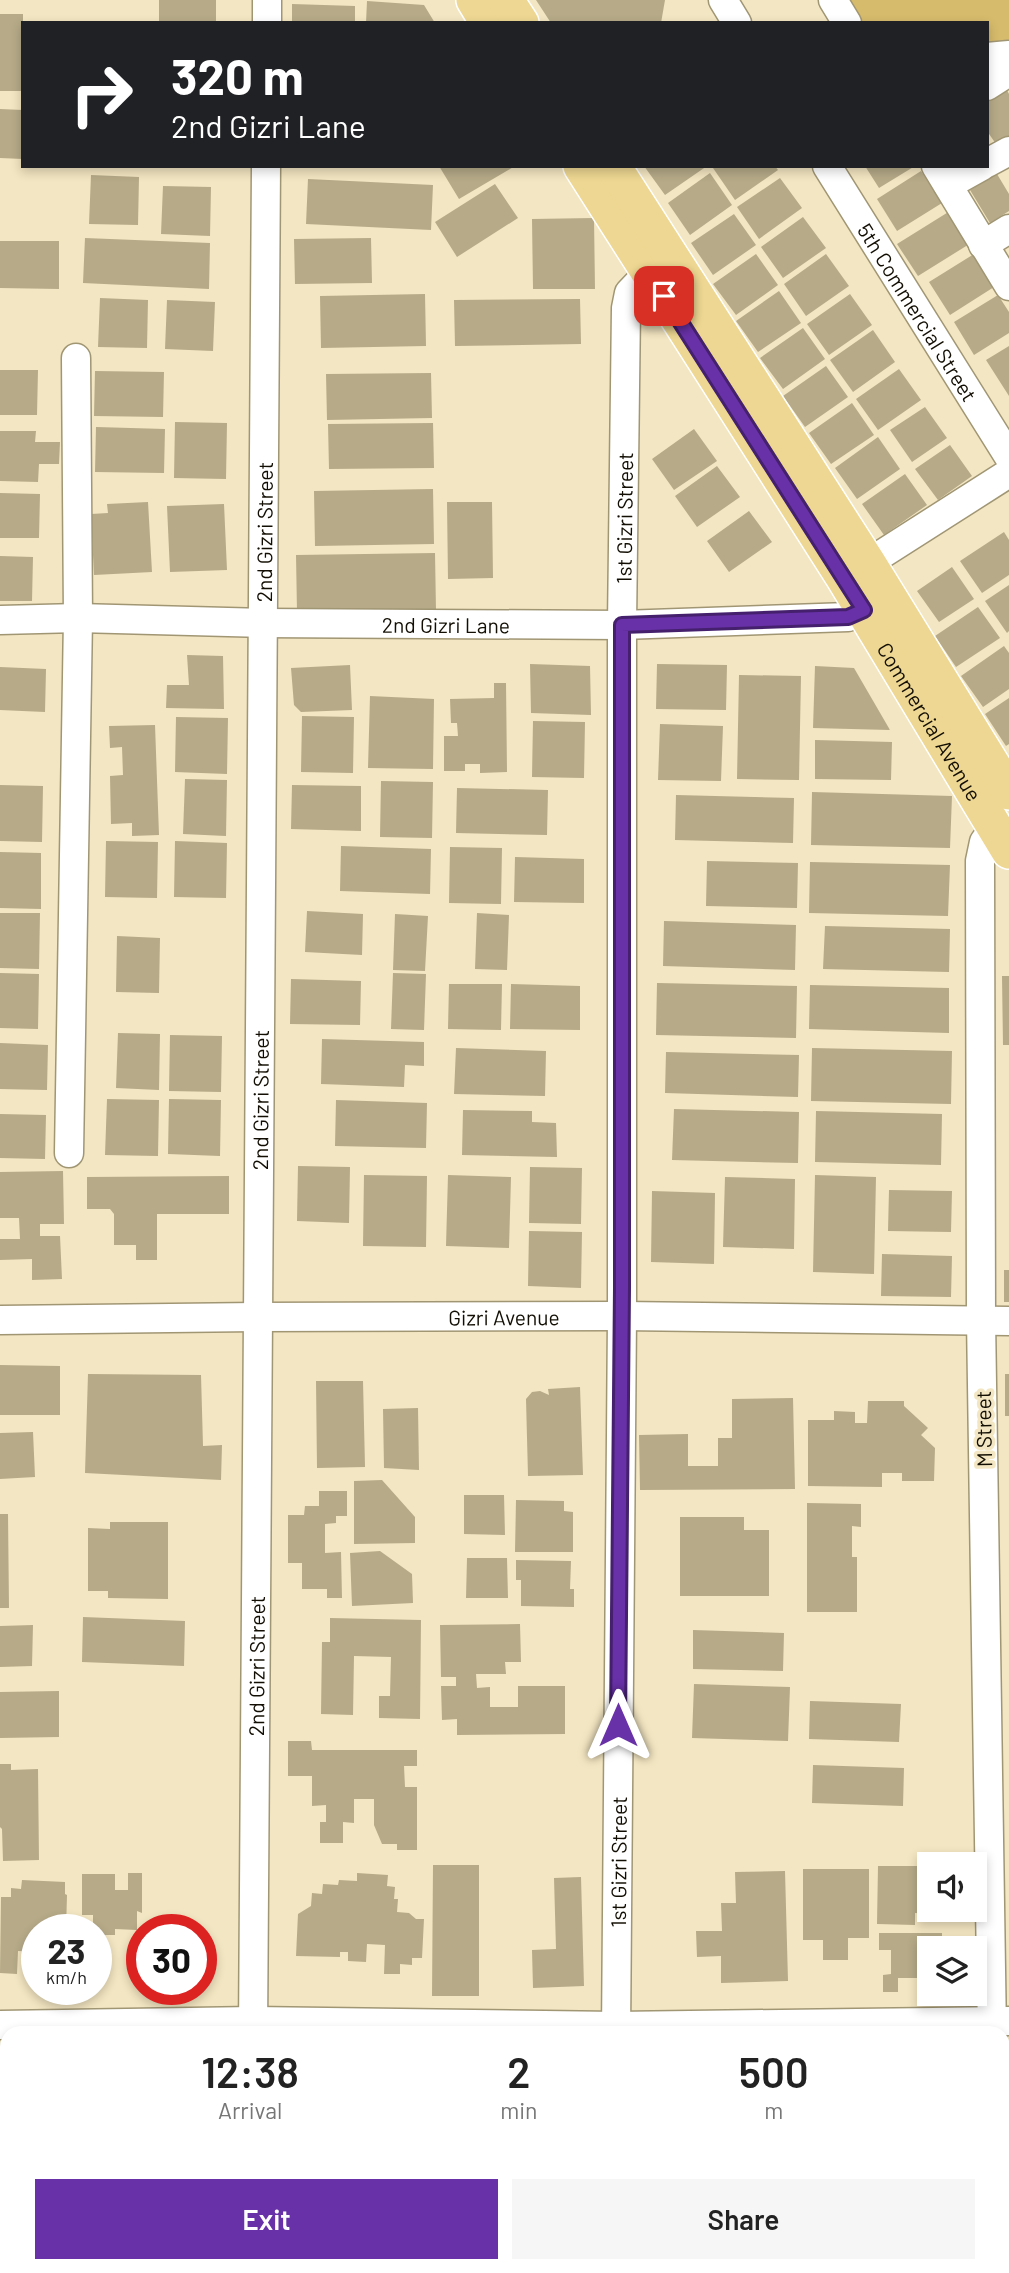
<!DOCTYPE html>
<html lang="en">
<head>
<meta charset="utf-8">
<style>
  :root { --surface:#fff; --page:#f6f6f6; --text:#222; --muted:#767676; --accent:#6831a7 }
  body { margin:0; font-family:Barlow,sans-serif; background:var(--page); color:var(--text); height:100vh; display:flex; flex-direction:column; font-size:26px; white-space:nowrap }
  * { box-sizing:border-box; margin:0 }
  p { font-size:23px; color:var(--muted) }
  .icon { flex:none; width:38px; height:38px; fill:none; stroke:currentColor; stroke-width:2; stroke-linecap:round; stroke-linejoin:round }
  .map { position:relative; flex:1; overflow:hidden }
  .panel { position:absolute; left:0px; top:2026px; width:1010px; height:247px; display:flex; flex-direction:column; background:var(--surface); border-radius:21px 21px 0 0; box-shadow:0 4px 10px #0003 }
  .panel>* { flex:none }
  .banner { position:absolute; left:21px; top:21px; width:968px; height:147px; border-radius:0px; box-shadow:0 4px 10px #0003; background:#202124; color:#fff; overflow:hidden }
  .buttons { position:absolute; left:917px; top:1852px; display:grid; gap:14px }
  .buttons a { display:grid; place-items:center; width:70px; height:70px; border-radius:0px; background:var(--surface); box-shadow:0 4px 10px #0003; font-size:35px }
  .speed { position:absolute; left:21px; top:1914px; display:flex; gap:14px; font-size:35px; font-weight:700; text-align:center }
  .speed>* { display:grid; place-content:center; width:91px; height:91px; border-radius:50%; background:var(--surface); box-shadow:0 4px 10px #0003; line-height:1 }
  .speed small { font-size:18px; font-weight:400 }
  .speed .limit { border:10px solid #d22; background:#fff; color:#111 }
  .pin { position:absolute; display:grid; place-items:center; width:60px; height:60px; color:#fff; margin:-30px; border-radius:14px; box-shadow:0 4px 10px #0006 }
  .me { position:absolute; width:77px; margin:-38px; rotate:0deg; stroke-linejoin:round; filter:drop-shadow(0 0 5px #0008) }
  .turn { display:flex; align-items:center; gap:24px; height:147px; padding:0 35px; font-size:32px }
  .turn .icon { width:91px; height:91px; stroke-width:2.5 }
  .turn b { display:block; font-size:49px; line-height:60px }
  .eta { display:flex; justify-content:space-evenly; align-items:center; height:119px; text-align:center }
  .eta b { font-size:42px; font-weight:600; line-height:49px }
  .primary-button { display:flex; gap:14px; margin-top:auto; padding:14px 35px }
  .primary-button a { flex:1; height:80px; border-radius:0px; background:var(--accent); color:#fff; font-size:28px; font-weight:600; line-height:80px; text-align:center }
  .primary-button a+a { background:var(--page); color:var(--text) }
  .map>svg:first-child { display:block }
  .green { fill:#d6bb6c }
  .building { fill:#b6aa88 }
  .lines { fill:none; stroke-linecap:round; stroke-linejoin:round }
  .minor-casing { stroke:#a19674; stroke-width:31 }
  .major-casing { stroke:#fff; stroke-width:38 }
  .minor { stroke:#fff; stroke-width:28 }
  .major { stroke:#eed792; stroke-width:35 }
  .route-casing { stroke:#44206d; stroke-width:18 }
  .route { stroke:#6831a7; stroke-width:12 }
  .labels { text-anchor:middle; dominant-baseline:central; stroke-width:7; stroke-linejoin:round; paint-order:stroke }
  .street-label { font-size:21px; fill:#120e03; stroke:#f3e6c2 }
</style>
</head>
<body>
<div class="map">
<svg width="1009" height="2273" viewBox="0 0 1009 2273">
  <rect width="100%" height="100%" fill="#f3e6c2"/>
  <!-- green -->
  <path class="green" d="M845 0H1009V46L987 47V23H859Z"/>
  <!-- building -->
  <path class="building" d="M159 0H216V23H159Z
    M536 0H665L661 23H551Z
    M367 1 424 5 435 23H366Z
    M292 4 355 6V23H292Z
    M0 14H23V91H0Z
    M1006 88 1009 94V136L996 144 987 131V100Z
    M0 109 23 110V159L0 158Z
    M439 166H515L459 199Z
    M644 166H707L665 195Z
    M716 166H775L778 170 735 200 713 168Z
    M865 166H915L879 188Z
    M921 171 942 203 897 231 877 199Z
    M710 173 732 205 690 235 668 203Z
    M997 174 1009 194V211L990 223 970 190Z
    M91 175 139 177 138 225 89 224Z
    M780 178 802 208 759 239 737 207Z
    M308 179 433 185 431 230 306 224Z
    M495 184 518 218 457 257 435 222Z
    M163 186 211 187 210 236 161 234Z
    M950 211 971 243 918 276 897 244Z
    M734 214 756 245 713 275 691 243Z
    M803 217 826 248 783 278 761 247Z
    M594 218 595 289H533L532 219Z
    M85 238 210 243 209 289 83 283Z
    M371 238 372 283 295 284 294 239Z
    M0 241H59V289L0 288Z
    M756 254 778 285 736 315 713 284Z
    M826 254 849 286 806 316 784 284Z
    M974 254 994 287 950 315 929 282Z
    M779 291 801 323 758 352 736 321Z
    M425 294 426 346 321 348 320 296Z
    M850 294 872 325 829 355 807 324Z
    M998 295 1009 312V333L974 355 954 322Z
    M100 298 148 300 147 348 98 347Z
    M580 299 581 344 455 346 454 300Z
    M167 300 215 302 213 351 165 349Z
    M803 328 825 359 783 389 760 358Z
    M873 330 895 362 853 392 830 360Z
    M1009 346V396L986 360Z
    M826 366 848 397 805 427 783 396Z
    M899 369 921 400 878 430 856 399Z
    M0 370H38L37 415H0Z
    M95 371 164 372 163 417 94 416Z
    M431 373 432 418 327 420 326 374Z
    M852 403 874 435 831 464 809 433Z
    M925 407 947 438 912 462 890 430Z
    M175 422 227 423 226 479 174 478Z
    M433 423 434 468 329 469 328 424Z
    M96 427 165 429 164 473 95 472Z
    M694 429 717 461 674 490 652 459Z
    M0 431H36L35 442H60L59 464H39L38 482 0 481Z
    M878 437 900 469 857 499 835 468Z
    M950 445 972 476 938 500 915 469Z
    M717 466 740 497 697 527 675 496Z
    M905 474 927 505 884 535 862 504Z
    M433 489 434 544 315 546 314 491Z
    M0 493 40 494 39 538H0Z
    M148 502 152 572 94 575 91 514 108 513 107 504Z
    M447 502H492L493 578 448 579Z
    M224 504 227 570 170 572 167 506Z
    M749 511 772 542 729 572 707 541Z
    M1004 532 1009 540V575L982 593 960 561Z
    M435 553 436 611 297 612 296 555Z
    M0 556 33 557 32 601H0Z
    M952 567 974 599 939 622 917 591Z
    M1009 585V631L1007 633 985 601Z
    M978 607 1000 638 956 667 935 636Z
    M1004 646 1009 653V689L983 707 961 676Z
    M187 655 223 656 224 709 166 708 167 685H189Z
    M530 664 590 666 591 715 531 713Z
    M657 664 727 665 726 710 656 709Z
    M350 665 352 710 301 712 294 705 291 668Z
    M815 666 854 668 890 730 813 728Z
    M0 667 46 669 45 712 0 710Z
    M739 675 801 676 799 780 737 779Z
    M494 683H506L507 772 480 773V764H465V771H444V736H458L457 723H451L450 699 494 698Z
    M370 696 434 699 433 769 368 768Z
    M1009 698V744L1006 746 985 714Z
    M302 716 354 717 353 773 301 772Z
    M176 717 228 718 227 774 175 772Z
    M533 721 585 722 584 778 532 777Z
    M660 724 723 726 721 781 658 780Z
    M155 725 159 835 132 836V823L111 824 110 776 123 775 122 747 110 748 109 726Z
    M815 740 892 742 891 780 815 779Z
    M185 779 227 780 226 836 183 834Z
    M381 781 433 782 432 838 380 837Z
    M0 785 43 786 42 842 0 841Z
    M292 785 361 786V831L291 829Z
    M457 788 548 790 547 835 456 833Z
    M812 792 952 796 950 848 811 845Z
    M676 795 794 798 793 843 675 840Z
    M106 841 158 842 157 898 105 897Z
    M175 841 227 843 226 898 174 897Z
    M341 846 431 849 430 894 340 891Z
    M450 847 502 848 501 904 449 903Z
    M0 852 41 853V909L0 908Z
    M515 857 584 859V903L514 902Z
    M707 861 798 863 797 908 706 906Z
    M810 862 950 865 948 916 809 913Z
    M307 911 363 914 362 955 305 952Z
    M0 913H40L39 969 0 968Z
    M477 913 509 915 507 970 475 969Z
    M395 914 428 916 425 971 393 970Z
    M664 921 796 925 795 970 663 966Z
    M825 926 950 929 949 972 823 969Z
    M117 936 160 938 159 993 116 992Z
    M0 973 39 974 38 1029 0 1028Z
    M393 973 426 974 424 1030 391 1029Z
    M1002 976H1009V1045H1003Z
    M291 979 361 981 360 1025 290 1024Z
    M657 983 797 986 796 1038 656 1035Z
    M449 984H502L501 1030 448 1029Z
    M511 984 580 986V1030L510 1029Z
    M810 985 949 988V1033L809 1029Z
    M118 1033 160 1034 159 1090 116 1088Z
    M170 1035 222 1036 221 1092 169 1091Z
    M322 1039 424 1042V1066L405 1065 404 1087 321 1084Z
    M0 1043 48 1045 47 1090 0 1089Z
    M456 1048 546 1051 545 1096 454 1094Z
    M812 1048 952 1051 951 1104 811 1101Z
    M666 1052 799 1055 798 1097 665 1093Z
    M107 1099 159 1100 158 1156 105 1155Z
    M169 1099 221 1100 220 1156 168 1154Z
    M336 1100 427 1103 426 1148 335 1146Z
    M674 1109 799 1112 798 1163 672 1160Z
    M463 1110 532 1111V1122L556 1123 557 1157 462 1155Z
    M816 1111 942 1114 941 1165 815 1162Z
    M0 1114 46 1115 45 1159 0 1158Z
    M298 1166 350 1167 349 1223 297 1221Z
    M530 1167 582 1168 581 1224 529 1223Z
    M63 1171 64 1224H40V1236H60L62 1279 32 1280V1259L0 1260V1239H20L19 1218H0V1172Z
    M364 1175 427 1176 426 1247 363 1246Z
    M448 1175 511 1177 509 1248 446 1246Z
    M815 1175 876 1177 874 1274 813 1272Z
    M229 1176V1214H157V1260H136V1245H114V1214L110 1209H87V1177Z
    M725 1177 795 1179 794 1249 723 1247Z
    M889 1190 952 1191 951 1232 888 1231Z
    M652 1191 715 1193 714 1264 651 1262Z
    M529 1231 582 1232 581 1288 528 1286Z
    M882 1254 952 1256 951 1297 881 1296Z
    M1004 1270H1009V1302H1004Z
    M0 1365 60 1366V1415H0Z
    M88 1374 201 1375 203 1446 222 1445 221 1480 85 1473Z
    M1005 1374H1009V1416H1005Z
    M316 1381H363L365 1467 317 1468Z
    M580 1387 583 1475 528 1476 526 1399 532 1392 540 1391 549 1395 548 1389Z
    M793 1398 795 1489 640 1490 639 1435 688 1434V1466H718V1438H732V1399Z
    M868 1401H904V1406L928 1428 921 1435 935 1448 934 1481H902V1473H882V1487L808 1486V1420H834V1411L855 1412V1423H867Z
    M418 1408 419 1470 384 1468 383 1409Z
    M33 1432 35 1477 0 1479V1433Z
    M382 1480 415 1517V1543L354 1544V1481Z
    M319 1491H347V1516H336V1523L325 1524V1553L341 1552 342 1598H327V1589H302V1563H288V1515H304L305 1506H319Z
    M464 1495H504L505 1535 464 1534Z
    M516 1500 564 1501V1511L573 1512V1552H515Z
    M807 1503 861 1504V1527L852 1526V1557H857V1612H807Z
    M0 1514H8L9 1608H0Z
    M680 1517H744V1530H769V1596H680Z
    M110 1522H168V1599L108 1598V1591H88V1528L110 1529Z
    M380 1551 412 1574 413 1603 352 1606 350 1553Z
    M467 1558H507L508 1598H466Z
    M516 1560 571 1561 570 1589H574V1607L521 1606V1580H516Z
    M83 1617 185 1621 184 1666 82 1662Z
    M330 1618 421 1620 420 1719 379 1718V1696H390L391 1657 354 1656 353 1715 321 1714 322 1642H330Z
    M520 1624 521 1662H505L506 1674H476L477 1688 490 1687V1707H518V1686H565V1734L457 1735V1719L442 1720 441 1686H456V1677H441L440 1625Z
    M33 1625 32 1666 0 1667V1626Z
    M693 1630 784 1633 783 1671 693 1669Z
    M694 1684 790 1687 788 1741 692 1738Z
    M59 1691V1737L0 1738V1692Z
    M810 1701 901 1704 899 1742 809 1739Z
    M288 1741H311L312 1750H417V1766H404L405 1787H417V1850H397V1844H382L374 1825V1799H354V1823L343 1822V1843H320V1822H326V1805L312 1806V1776H288Z
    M0 1764H11V1770L38 1769 39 1860 3 1861 2 1829 0 1827Z
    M813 1765 904 1768 903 1806 812 1803Z
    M433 1865H479V1996H432Z
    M878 1866H929V1909H940V1914L915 1913V1925L877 1924Z
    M803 1869H869V1938H848V1960H823V1940H803Z
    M785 1871 788 1981 721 1983V1956L697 1957 696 1931H722L721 1903H736L735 1872Z
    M128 1873H142V1913L137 1911V1930L115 1929V1935H96V1930H93V1915H82V1874H115V1890H128Z
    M357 1873 388 1875 387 1886 395 1887 394 1899H398L397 1912 409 1913 416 1919H424L422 1958H412V1965L400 1964V1974H384L385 1945 367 1944 366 1962 348 1961V1952H340V1957L296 1956 298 1914 311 1906 312 1893 322 1894 323 1884 338 1885 339 1880 357 1881Z
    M581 1877 584 1986 533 1988 532 1950 556 1949 554 1878Z
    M22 1880 65 1882V1894L67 1895 66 1930H37V1952L18 1951 17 1974 0 1973 1 1897H11V1888L21 1889Z
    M879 1933H942V1948H929V1978H898V1992H883V1975L891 1974V1950H879Z
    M1005 2055H1009V2158H1004Z
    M0 2071H7V2172H0Z
    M0 2250H7V2266H57L56 2273H0Z
    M73 2266H155V2270H142V2273H96V2271L73 2270Z
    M451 2266H496V2273H465V2271L451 2273Z
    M513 2266H575V2273H513Z
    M674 2266H721V2273H687L686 2269H674Z
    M746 2266H782V2273H746Z"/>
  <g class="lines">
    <defs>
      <g id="minor">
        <path d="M723 0 737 23"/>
        <path d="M833 0 847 23"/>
        <path d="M267 23V0"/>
        <path d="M987 57 1009 55"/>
        <path d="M987 86 1009 72"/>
        <path d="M987 163 1009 151"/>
        <path id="s1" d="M827 166 1009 457"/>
        <path d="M936 166 1009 286"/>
        <path d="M948 185 982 166"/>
        <path d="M983 245 1009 229"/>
        <path d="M851 571 868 563 1009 473"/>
        <path id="s2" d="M0 620 78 618 262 623 622 625 848 617 882 601"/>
        <path d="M69 1153 78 618 76 358"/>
        <path id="s3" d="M0 1320 258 1317 622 1316 1009 1321"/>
        <path d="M0 2025 253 2021 616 2026 1009 2021"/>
        <path id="s4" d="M253 2034 266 166"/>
        <path id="s5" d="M616 2034 622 1316V625L626 308 629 293 649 272"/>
        <path d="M992 2034 981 1319 980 861 984 842 994 828"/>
        <path d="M253 2266V2273"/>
        <path d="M619 2266V2273"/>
        <path d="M991 2273V2266"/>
      </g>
      <g id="major">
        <path d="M474 0 488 23"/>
        <path d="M506 0 521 23"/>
        <path id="s6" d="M581 166 842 575 1009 851"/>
        <path d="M613 166 868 563 1009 792"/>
      </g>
    </defs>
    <!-- minor casing -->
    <use href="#minor" class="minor-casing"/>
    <!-- major casing -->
    <use href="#major" class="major-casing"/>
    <!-- minor -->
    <use href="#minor" class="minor"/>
    <!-- major -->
    <use href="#major" class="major"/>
  </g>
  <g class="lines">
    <defs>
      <path id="route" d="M618 1725 622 1288V625L848 617 864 610 664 296"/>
    </defs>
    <!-- route casing -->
    <use href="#route" class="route-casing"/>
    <!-- route -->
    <use href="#route" class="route"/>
  </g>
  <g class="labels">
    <!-- street labels -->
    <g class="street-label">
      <text stroke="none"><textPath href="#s1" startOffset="172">5th Commercial Street</textPath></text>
      <text stroke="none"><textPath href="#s5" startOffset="1516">1st Gizri Street</textPath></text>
      <text stroke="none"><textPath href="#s4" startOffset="1502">2nd Gizri Street</textPath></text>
      <text stroke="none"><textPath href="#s2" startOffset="446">2nd Gizri Lane</textPath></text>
      <text stroke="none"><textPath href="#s6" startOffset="656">Commercial Avenue</textPath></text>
      <text stroke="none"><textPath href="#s4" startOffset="934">2nd Gizri Street</textPath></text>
      <text stroke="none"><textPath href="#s3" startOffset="504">Gizri Avenue</textPath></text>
      <text transform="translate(983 1429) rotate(-91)">M Street</text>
      <text stroke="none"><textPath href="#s4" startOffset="368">2nd Gizri Street</textPath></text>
      <text stroke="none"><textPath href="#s5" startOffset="172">1st Gizri Street</textPath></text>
    </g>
  </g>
</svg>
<div class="buttons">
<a><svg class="icon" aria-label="sound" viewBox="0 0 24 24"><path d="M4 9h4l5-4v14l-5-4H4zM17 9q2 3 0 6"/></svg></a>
<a><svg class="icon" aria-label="layers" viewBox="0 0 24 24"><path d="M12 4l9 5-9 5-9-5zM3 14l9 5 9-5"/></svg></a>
</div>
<div class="speed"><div>23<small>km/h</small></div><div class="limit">30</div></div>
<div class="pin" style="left:664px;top:296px;background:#d93025"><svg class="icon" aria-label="arrive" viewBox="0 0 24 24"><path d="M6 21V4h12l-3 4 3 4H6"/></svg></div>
<svg class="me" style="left:618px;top:1725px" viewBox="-20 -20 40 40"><path d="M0-17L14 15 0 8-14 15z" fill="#6831a7" stroke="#fff" stroke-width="4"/></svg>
<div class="banner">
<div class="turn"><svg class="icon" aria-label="right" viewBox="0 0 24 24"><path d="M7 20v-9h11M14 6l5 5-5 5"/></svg><div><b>320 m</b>2nd Gizri Lane</div></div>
</div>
<section class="panel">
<div class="eta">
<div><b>12:38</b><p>Arrival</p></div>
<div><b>2</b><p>min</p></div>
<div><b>500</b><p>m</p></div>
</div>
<div class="primary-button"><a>Exit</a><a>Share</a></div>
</section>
</div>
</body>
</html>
